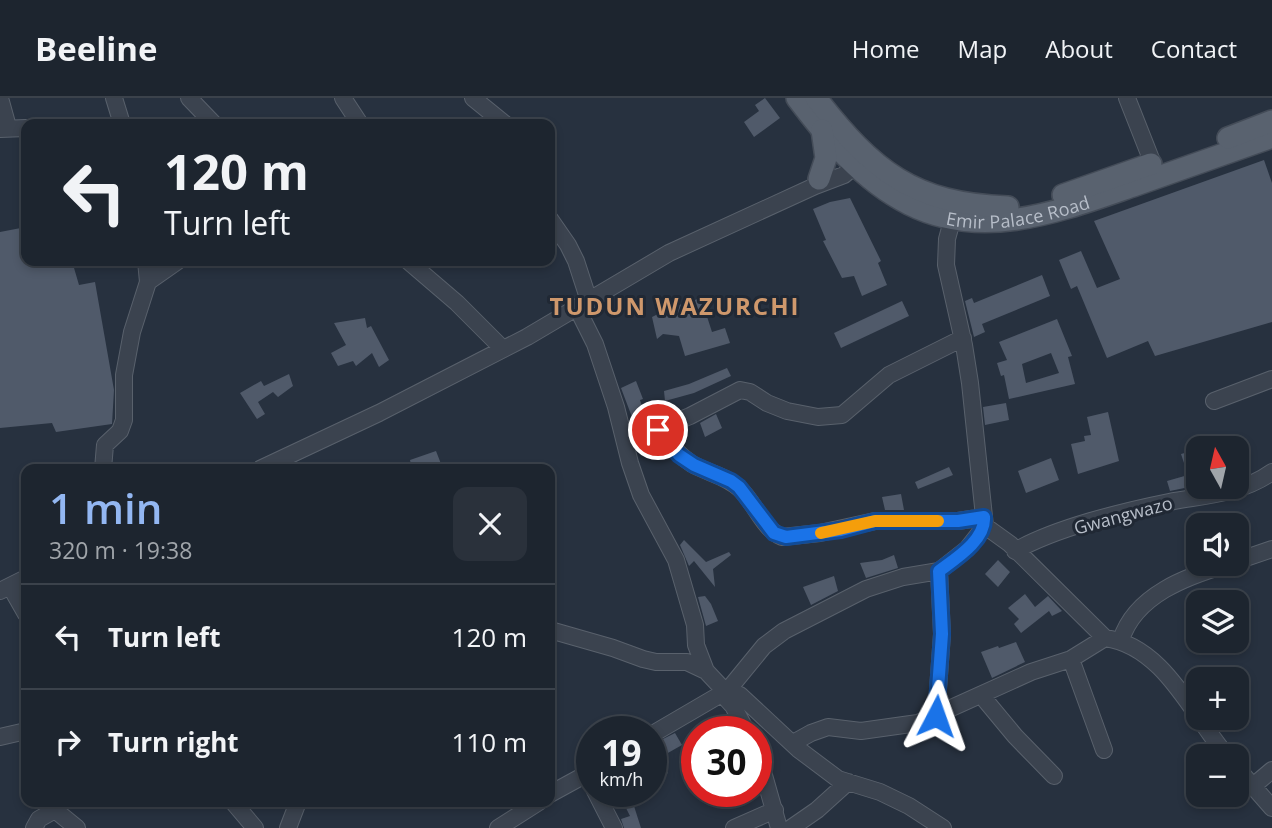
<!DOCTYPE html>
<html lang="en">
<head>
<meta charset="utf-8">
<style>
  :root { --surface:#1d252f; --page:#2a313b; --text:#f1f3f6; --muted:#a0a5aa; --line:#3b424b; --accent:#93b7f2 }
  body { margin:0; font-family:"Open Sans",sans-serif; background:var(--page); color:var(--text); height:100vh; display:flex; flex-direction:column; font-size:26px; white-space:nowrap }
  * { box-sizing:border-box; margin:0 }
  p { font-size:23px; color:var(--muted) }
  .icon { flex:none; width:38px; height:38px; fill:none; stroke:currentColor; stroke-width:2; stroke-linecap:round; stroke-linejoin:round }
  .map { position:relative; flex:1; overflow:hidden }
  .panel { position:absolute; left:21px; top:366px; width:534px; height:343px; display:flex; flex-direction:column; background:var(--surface); border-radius:14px; box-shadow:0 4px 10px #0003,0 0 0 2px var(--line) }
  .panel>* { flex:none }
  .hud { position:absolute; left:21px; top:21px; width:534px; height:147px; border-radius:14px; box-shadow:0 4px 10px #0003,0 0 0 2px var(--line); background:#1d252f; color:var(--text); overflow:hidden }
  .needle { width:46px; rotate:352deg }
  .buttons { position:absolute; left:1186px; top:338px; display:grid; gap:14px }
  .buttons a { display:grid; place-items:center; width:63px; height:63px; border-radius:14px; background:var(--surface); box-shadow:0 4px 10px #0003,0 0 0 2px var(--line); font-size:35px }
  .speed { position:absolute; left:576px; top:618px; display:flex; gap:14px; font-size:35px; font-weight:700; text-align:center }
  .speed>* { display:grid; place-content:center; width:91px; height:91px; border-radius:50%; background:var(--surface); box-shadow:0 4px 10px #0003,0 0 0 2px var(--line); line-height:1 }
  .speed small { font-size:18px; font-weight:400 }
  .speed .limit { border:10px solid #d22; background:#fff; color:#111 }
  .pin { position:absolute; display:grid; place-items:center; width:60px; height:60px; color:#fff; margin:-30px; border:4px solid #fff; border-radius:50%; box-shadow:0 2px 7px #0007 }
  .me { position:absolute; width:77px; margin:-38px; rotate:4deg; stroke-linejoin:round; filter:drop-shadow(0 0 5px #0008) }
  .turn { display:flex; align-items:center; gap:24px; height:147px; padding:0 28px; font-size:32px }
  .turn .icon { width:91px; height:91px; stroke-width:2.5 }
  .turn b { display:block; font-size:49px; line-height:60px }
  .round { display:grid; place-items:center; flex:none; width:74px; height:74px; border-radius:14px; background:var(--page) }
  .head { display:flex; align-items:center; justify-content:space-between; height:119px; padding:0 28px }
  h1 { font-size:42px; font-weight:600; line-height:52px; color:var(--accent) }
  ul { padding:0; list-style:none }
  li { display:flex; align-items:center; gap:21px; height:105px; padding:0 28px; border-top:2px solid var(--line) }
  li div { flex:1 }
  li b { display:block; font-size:26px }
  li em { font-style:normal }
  header { display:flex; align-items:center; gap:42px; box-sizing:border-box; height:98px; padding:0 35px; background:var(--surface); border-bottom:2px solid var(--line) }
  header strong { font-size:33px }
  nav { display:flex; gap:38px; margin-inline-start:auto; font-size:24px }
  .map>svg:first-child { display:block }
  .building { fill:#505a6a; fill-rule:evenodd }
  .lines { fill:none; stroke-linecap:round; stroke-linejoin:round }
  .minor-casing { stroke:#59616c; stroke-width:18 }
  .major-casing { stroke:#444c58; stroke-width:24 }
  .minor { stroke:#3b434f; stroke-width:16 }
  .major { stroke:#59626f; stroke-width:21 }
  .route-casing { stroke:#114b97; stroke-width:18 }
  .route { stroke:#1a73e8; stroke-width:12 }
  .slow { stroke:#f59e0b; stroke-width:12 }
  .labels { text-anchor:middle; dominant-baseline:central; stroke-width:6; stroke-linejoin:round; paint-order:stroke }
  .street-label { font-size:18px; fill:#b7bec9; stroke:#202834 }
  .district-label { font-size:24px; font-weight:bold; letter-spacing:2px; fill:#cf986c; stroke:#202834 }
</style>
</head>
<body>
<header>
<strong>Beeline</strong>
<nav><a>Home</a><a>Map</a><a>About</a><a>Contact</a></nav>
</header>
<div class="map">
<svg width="1272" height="730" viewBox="0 0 1272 730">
  <rect width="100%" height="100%" fill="#27313f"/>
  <!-- building -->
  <path class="building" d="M765 0 780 20 754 39 744 24 759 13 755 7Z
    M1264 62 1272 85V224L1155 258 1148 243 1107 260 1077 188 1071 191 1059 162 1081 153 1097 190 1120 181 1094 123Z
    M850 100 881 163 878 165 887 187 862 198 854 178 842 180 823 143 826 142 813 111 830 104Z
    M26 129V163H72L79 187 95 184 114 292 112 326 56 334 52 325 0 330V134Z
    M1042 177 1050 198 982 226 985 234 974 239 965 203 972 200 974 205Z
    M701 200 712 234 725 230 730 245 685 258 679 238 663 236 657 241 652 219 658 216 678 217 676 208Z
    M902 203 909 218 841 250 834 235Z
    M365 220 367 230 371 228 389 262 379 269 372 255 356 268 353 263 338 268 331 255 346 247 334 225Z
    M1057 221 1072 258 1068 259 1075 286 1009 301 1004 277 1001 278 997 265 1007 262 999 244ZM1051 255 1059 275 1026 285 1022 266Z
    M727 270 731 278 694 295 665 303 664 293 689 286Z
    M289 276 293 288 278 299 273 294 258 304 265 316 257 321 240 295 261 283 264 288Z
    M636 283 643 301 640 302 646 321 635 327 621 290Z
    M1006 305 1009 322 985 327 983 309Z
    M1108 314 1119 363 1078 376 1071 346 1085 343 1084 338 1091 337 1087 319Z
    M716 316 722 330 705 339 700 325Z
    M1199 351V387L1170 393 1167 383 1188 377 1181 356Z
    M436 353 443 371H412L410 362Z
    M1051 360 1059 382 1026 395 1018 373Z
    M949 369 953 377 918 391 915 384Z
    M901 396 904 412H885L882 399Z
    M684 442 706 464 729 454 731 457 713 471 715 489 694 463 689 468 680 447Z
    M894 457 898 470 866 480 860 465 882 462Z
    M998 462 1010 474 998 489 985 476Z
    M834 478 838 493 811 507 803 489Z
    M1025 496 1035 509 1048 498 1062 513 1052 518 1049 513 1021 535 1014 526 1019 521 1008 510Z
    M705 498 711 506 718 523 706 528 698 499Z
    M1016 544 1025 564 992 580 981 554 998 548 999 550Z
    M675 635 682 647 659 660 668 675 651 685V647Z
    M625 693H638L644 703 634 708 641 730H624L621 721 630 718 623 704 629 701Z"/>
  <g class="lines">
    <defs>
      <path id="minor" d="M0 0 8 29
        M114 0 122 26
        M189 0 214 26
        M343 0 360 26
        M473 0 505 26
        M1127 0 1157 76
        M0 31 26 30
        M953 119 947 141 946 167 964 247 970 285 985 428 1010 446 1105 540C1164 548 1192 617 1227 658
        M550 121 568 147 576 163 589 203
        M408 163 457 205 503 251
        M148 184 178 163
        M577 210 595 246 616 309 630 365 641 397 676 462 695 527 696 547 706 573 721 589 740 597 798 651 838 681 880 694 909 708 943 730
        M1214 303 1272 281
        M658 332C668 345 678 357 692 366 708 375 727 378 740 391 755 405 763 431 782 439L820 435 875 423H958L984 419
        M626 344 690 318 740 292 750 294 767 305 787 313 818 319 842 317 889 277 963 240
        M103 371 105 347 120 333 124 322V277L132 234 148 184 146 163
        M260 371 379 315 527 239 669 155 815 88 844 77 863 61
        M1015 453C1055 430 1124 413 1169 404 1206 397 1241 396 1272 374
        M1237 463 1272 451
        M10 488 26 516
        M0 493 26 480
        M550 532 613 550 643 561 656 564H687L706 573
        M1121 542C1135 497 1187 478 1229 466
        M1071 561 1104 652
        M722 596 733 608 747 634
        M981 597 1015 638 1054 678
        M936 619 942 536 939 473
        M651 637 728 592 764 548 784 533 866 491 903 479 939 473 967 451 985 428
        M0 639 26 633
        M793 645 811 635 828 629 861 633 918 625 1031 574 1071 561 1105 540
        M756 649 779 730
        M1237 670 1272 710
        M1253 688 1272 672
        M595 693 614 730
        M550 696 592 673
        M233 704 255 730
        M55 712 77 730
        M34 730 39 721 55 712
        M288 730 298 704
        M498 730 539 704
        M734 730 775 712
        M791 730 817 712 848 684"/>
      <g id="major">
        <path id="s1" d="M797 0C827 40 863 83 909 106 984 144 1063 112 1136 87 1181 71 1227 55 1272 39"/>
        <path d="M816 0C873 73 913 106 1008 109"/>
        <path d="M1228 40 1272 23"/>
        <path d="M819 81 826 60 822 32"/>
        <path d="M1063 97 1151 66"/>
      </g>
    </defs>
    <!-- minor casing -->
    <use href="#minor" class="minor-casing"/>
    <!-- major casing -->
    <use href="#major" class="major-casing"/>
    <!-- minor -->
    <use href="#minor" class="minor"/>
    <!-- major -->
    <use href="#major" class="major"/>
  </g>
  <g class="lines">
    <defs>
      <path id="route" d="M658 332 679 357 694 367 731 383 739 389 774 435 786 439 841 432 875 423H958L984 419C986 442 955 461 939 473L942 536 936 618"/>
    </defs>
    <!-- route casing -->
    <use href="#route" class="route-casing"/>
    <!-- route -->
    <use href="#route" class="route"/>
    <!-- slow -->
    <path class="slow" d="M821 435 875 423H938"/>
  </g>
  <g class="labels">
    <!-- street labels -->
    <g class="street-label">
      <text stroke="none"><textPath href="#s1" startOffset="268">Emir Palace Road</textPath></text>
      <text transform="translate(1123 417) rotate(-15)">Gwangwazo</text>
    </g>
    <!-- district labels -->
    <g class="district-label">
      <text x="675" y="207">TUDUN WAZURCHI</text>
    </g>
  </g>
</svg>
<div class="buttons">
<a><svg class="needle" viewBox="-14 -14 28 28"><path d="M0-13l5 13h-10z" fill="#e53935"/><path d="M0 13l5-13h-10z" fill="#a0a5aa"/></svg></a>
<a><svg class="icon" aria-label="sound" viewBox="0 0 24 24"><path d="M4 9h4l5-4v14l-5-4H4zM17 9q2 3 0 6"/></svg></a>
<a><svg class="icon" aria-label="layers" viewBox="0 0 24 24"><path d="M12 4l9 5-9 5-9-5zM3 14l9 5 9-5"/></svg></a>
<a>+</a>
<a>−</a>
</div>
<div class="speed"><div>19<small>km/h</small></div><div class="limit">30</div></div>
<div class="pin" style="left:658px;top:332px;background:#d93025"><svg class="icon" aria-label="arrive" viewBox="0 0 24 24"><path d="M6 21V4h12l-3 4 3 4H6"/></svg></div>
<svg class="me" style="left:936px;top:618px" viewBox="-20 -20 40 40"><path d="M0-17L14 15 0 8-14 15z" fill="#1a73e8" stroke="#fff" stroke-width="4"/></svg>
<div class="hud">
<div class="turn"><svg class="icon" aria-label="left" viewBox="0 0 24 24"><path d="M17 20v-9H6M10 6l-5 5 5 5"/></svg><div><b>120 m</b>Turn left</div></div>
</div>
<section class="panel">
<div class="head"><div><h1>1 min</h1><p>320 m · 19:38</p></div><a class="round"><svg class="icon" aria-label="close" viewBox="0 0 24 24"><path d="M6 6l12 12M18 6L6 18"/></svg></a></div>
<ul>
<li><svg class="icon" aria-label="left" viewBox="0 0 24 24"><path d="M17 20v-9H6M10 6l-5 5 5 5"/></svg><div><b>Turn left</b></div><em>120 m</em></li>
<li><svg class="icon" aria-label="right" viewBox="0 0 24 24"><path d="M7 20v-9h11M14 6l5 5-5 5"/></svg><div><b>Turn right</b></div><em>110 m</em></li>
</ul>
</section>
</div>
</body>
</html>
